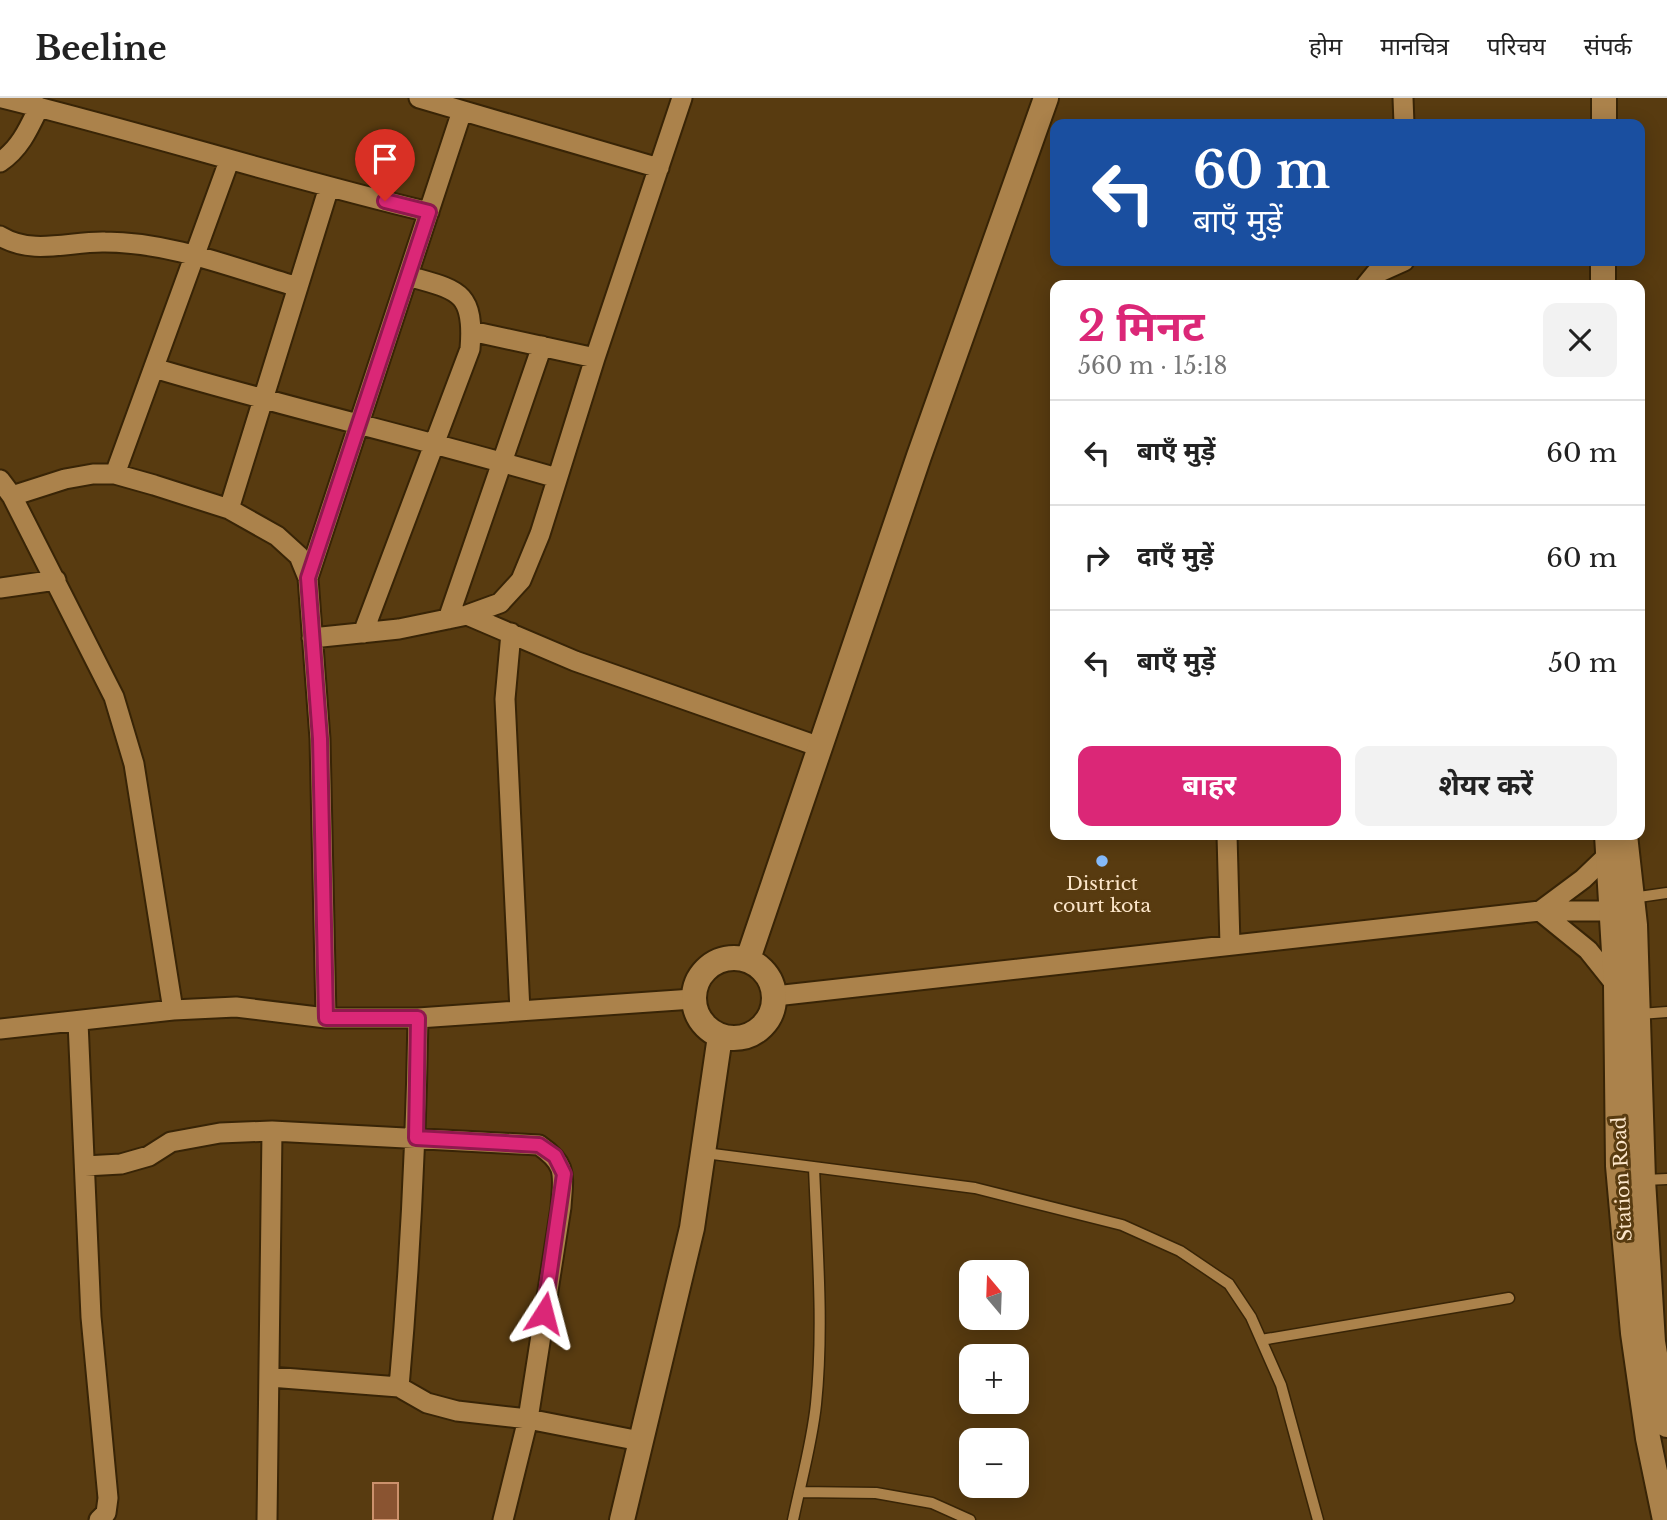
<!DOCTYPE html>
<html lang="hi">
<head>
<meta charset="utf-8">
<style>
  :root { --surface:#fff; --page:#f2f2f2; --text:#222; --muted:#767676; --line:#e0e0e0; --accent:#db2777 }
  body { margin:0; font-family:"Libre Baskerville","Noto Sans Devanagari",serif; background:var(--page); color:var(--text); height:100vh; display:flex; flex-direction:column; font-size:26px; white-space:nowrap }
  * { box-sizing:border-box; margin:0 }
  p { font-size:23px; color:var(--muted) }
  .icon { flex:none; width:38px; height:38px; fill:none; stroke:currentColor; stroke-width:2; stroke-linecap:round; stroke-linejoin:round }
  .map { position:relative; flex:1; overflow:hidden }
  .side { position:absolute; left:1050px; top:182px; width:595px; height:560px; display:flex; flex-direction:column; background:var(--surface); border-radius:14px; box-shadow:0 4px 18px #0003 }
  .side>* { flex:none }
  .banner { position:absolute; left:1050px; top:21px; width:595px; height:147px; border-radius:14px; box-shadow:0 4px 18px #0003; background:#1a4fa0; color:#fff; overflow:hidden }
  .needle { width:46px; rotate:341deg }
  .tools { position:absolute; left:959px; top:1162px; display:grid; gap:14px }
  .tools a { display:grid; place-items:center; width:70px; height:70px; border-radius:14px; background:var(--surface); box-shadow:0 4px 18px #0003; font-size:35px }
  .pin { position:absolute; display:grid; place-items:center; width:60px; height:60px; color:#fff; margin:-72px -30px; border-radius:50% 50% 50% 0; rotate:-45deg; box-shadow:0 0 7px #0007 }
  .pin .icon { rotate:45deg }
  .me { position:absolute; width:77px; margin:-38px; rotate:9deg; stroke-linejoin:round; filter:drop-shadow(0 0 5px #0008) }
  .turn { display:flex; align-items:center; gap:24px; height:147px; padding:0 28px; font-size:32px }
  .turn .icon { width:91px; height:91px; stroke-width:2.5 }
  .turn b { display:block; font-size:49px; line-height:60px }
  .round { display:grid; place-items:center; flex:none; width:74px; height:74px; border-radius:14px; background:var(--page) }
  .overview { display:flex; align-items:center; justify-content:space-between; height:119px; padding:0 28px }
  h1 { font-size:42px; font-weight:700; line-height:52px; color:var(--accent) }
  .button { display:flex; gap:14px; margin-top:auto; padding:14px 28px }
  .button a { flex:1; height:80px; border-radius:14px; background:var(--accent); color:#fff; font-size:28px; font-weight:700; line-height:80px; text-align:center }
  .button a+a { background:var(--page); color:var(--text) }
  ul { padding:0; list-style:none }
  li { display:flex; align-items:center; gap:21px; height:105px; padding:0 28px; border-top:2px solid var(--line) }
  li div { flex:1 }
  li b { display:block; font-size:26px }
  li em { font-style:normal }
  header { display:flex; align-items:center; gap:42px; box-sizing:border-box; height:98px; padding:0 35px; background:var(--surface); border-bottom:2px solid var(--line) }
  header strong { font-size:33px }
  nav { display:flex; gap:38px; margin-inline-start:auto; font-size:24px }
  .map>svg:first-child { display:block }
  .building { fill:#8a5431; stroke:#cc916c; stroke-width:2 }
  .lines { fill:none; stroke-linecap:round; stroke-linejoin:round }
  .service-casing { stroke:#382406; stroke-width:13 }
  .minor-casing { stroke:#382406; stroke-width:23 }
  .tertiary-casing { stroke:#382406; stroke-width:28 }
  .service { stroke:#ab824b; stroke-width:10 }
  .minor { stroke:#ab824b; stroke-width:19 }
  .tertiary { stroke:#ab824b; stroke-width:24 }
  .route-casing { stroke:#8e194d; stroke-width:18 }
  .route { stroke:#db2777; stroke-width:12 }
  .poi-dot { fill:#85bbfb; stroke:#583b10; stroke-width:2.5 }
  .labels { text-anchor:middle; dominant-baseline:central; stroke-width:6; stroke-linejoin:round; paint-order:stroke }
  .poi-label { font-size:19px; fill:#fce6ca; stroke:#583b10 }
  .street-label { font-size:19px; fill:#fce6ca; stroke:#583b10 }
</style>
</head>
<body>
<header>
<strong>Beeline</strong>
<nav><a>होम</a><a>मानचित्र</a><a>परिचय</a><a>संपर्क</a></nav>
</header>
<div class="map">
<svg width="1667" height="1422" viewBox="0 0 1667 1422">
  <rect width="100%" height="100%" fill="#583b10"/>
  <!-- building -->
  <path class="building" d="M373 1385H398V1422H373Z"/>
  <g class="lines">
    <defs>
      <path id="service" d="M1632 800 1667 795
        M1640 916 1667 914
        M705 1055 975 1090 1122 1127 1180 1153 1229 1186 1251 1219 1281 1287 1318 1422
        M1644 1082 1667 1081
        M1261 1242 1509 1200
        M799 1394 876 1395 932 1405 970 1422
        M793 1422C801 1383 812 1345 816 1306 824 1227 817 1147 814 1069"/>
      <path id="minor" d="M2 0C145 35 286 80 429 114
        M419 0 659 70
        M1403 0 1404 26
        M0 64C20 51 29 30 39 9
        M0 138C33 158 70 143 105 144 171 144 236 171 298 189
        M1366 187 1375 176 1404 163
        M471 233 595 260
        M154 270C288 310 424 341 557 380
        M115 376 229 63
        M0 382 12 398 114 599 134 666 173 912
        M12 398 65 381 93 376H115L154 387 229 411 277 438 299 458 308 480 320 641 326 920
        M229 411 329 89
        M308 480 462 13
        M0 490 56 482
        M467 517 575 563 820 649
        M448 521 542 248
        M363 535 470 251C475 192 457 192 408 178
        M511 535 505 601 520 913
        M312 540 399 531 467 517 500 505 521 482 540 436 595 260 682 0
        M1227 737 1230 847
        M1608 757 1583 781 1540 813 1588 852 1616 887
        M775 898 1540 813H1623
        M78 924 91 1219 108 1400 106 1415 99 1422
        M0 931 173 912 236 909 326 920H418L693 901
        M85 1068 121 1066 149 1058 171 1044 220 1035 272 1033 539 1047C568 1067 563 1077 561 1109L528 1321 503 1422
        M270 1279 399 1289 427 1305 457 1313 528 1321 640 1343
        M399 1289C410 1166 416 1043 418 920
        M267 1422 272 1033"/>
      <path id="tertiary" d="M1604 26V0
        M1603 187V163
        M1607 737 1616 887 1618 1068 1633 1235 1648 1340 1665 1422
        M1625 737 1635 827 1643 1082 1653 1244 1667 1327
        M694 900a40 40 0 1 1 80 0a40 40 0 1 1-80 0Z
        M748 861 919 358 1046 0
        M622 1422 692 1130 720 938"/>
    </defs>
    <!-- service casing -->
    <use href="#service" class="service-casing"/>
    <!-- minor casing -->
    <use href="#minor" class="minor-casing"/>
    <!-- tertiary casing -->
    <use href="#tertiary" class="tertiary-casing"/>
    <!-- service -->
    <use href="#service" class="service"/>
    <!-- minor -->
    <use href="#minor" class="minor"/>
    <!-- tertiary -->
    <use href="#tertiary" class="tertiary"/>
  </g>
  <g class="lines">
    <defs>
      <path id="route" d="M385 103 429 114 308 480 320 641 326 920H418L416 1040 539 1047 555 1058 564 1076 544 1215"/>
    </defs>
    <!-- route casing -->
    <use href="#route" class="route-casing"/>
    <!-- route -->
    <use href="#route" class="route"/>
  </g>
  <!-- markers -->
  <circle class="poi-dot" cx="1102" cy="763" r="7"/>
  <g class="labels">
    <!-- poi labels -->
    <g class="poi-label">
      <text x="1102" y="785">District<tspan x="1102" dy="22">court kota</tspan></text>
    </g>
    <!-- street labels -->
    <g class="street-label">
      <text transform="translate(1622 1081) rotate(-93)">Station Road</text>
    </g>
  </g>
</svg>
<div class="tools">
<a><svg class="needle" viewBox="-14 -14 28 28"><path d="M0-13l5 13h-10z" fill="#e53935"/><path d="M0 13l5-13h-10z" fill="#767676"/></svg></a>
<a>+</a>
<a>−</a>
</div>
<div class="pin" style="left:385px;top:103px;background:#d93025"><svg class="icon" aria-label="arrive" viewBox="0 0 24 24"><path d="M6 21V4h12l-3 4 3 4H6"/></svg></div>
<svg class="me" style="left:544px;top:1215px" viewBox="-20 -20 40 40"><path d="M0-17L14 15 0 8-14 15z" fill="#db2777" stroke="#fff" stroke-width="4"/></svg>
<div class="banner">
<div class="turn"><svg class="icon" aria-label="left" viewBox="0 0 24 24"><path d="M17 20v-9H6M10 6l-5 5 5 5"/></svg><div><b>60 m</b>बाएँ मुड़ें</div></div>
</div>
<section class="side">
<div class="overview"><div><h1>2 मिनट</h1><p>560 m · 15:18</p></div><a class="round"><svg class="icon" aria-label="close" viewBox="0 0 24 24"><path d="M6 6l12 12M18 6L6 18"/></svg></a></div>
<ul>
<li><svg class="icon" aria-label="left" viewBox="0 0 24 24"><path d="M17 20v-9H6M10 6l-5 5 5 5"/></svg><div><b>बाएँ मुड़ें</b></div><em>60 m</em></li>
<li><svg class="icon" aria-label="right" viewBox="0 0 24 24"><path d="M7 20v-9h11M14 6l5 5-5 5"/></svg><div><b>दाएँ मुड़ें</b></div><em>60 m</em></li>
<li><svg class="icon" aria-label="left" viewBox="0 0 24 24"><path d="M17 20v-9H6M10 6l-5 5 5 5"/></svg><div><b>बाएँ मुड़ें</b></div><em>50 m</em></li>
</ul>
<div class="button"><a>बाहर</a><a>शेयर करें</a></div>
</section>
</div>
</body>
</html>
